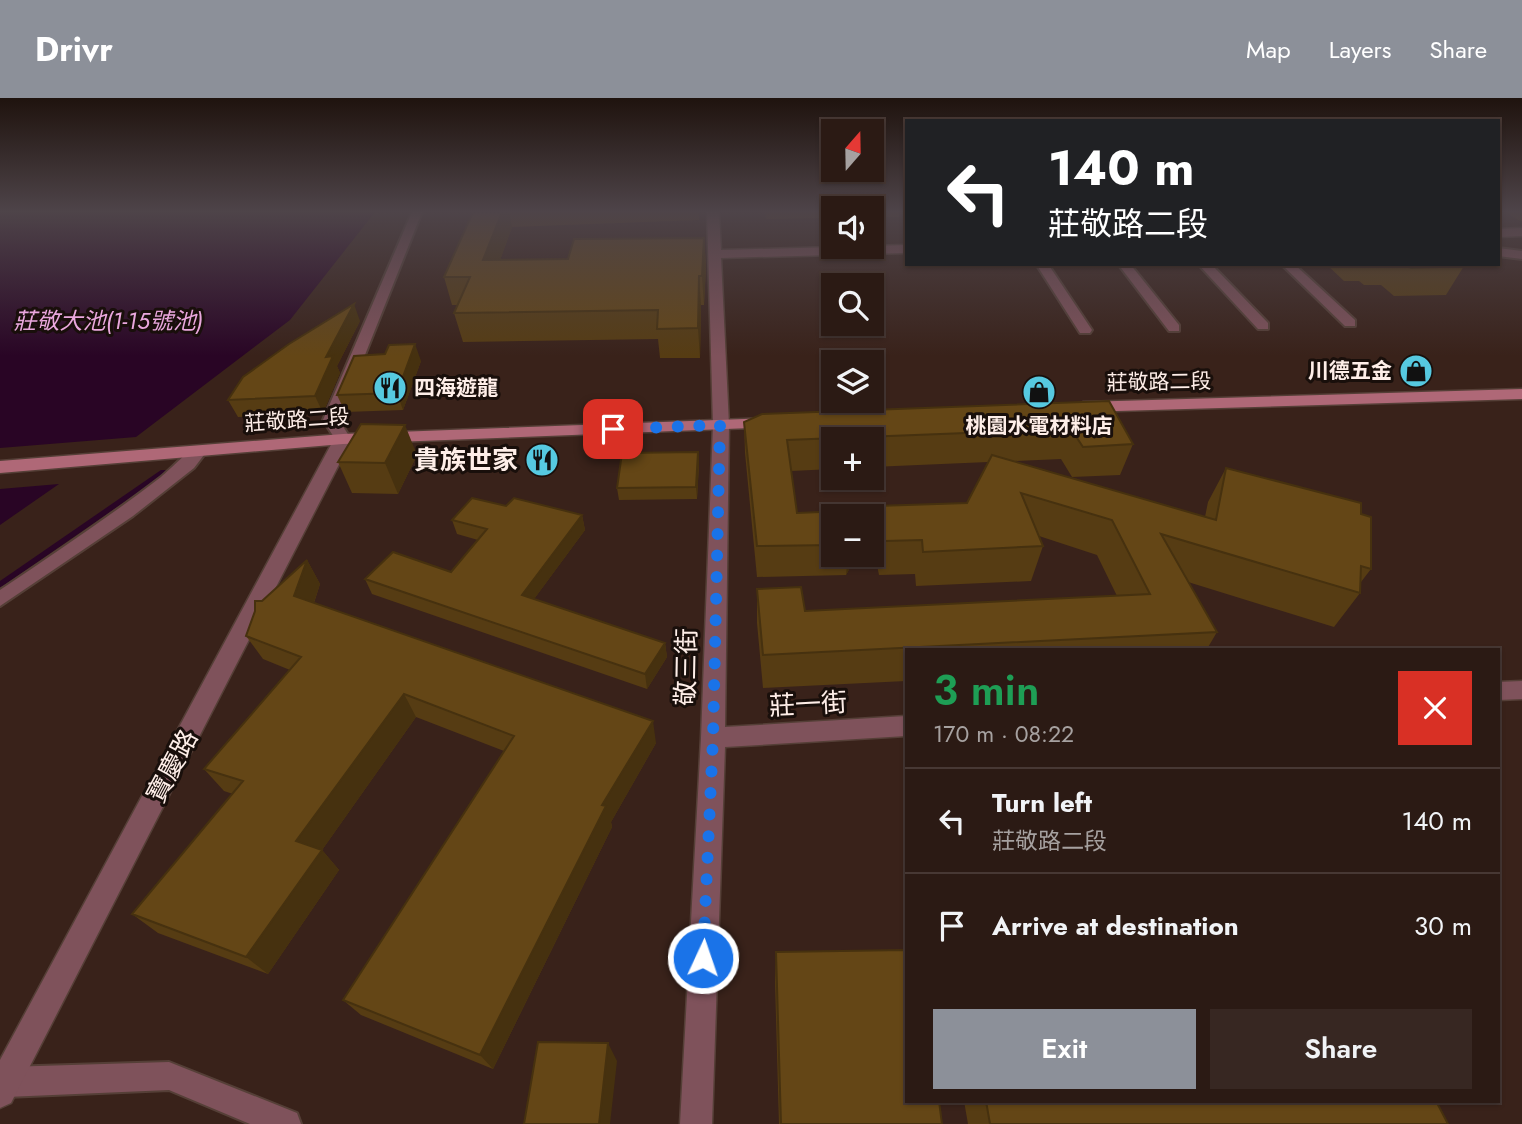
<!DOCTYPE html>
<html lang="en">
<head>
<meta charset="utf-8">
<style>
  :root { --surface:#2b1a14; --page:#372722; --text:#f1f3f6; --muted:#a6a1a0; --line:#473834; --accent:#8c9099 }
  body { margin:0; font-family:Jost,"Noto Sans TC",sans-serif; background:var(--page); color:var(--text); height:100vh; display:flex; flex-direction:column; font-size:26px; white-space:nowrap }
  * { box-sizing:border-box; margin:0 }
  p { font-size:23px; color:var(--muted) }
  .icon { flex:none; width:38px; height:38px; fill:none; stroke:currentColor; stroke-width:2; stroke-linecap:round; stroke-linejoin:round }
  .map { position:relative; flex:1; overflow:hidden }
  .side { position:absolute; left:905px; top:550px; width:595px; height:455px; display:flex; flex-direction:column; background:var(--surface); border-radius:0px; box-shadow:0 2px 5px #0004,0 0 0 2px var(--line) }
  .side>* { flex:none }
  .hud { position:absolute; left:905px; top:21px; width:595px; height:147px; border-radius:0px; box-shadow:0 2px 5px #0004,0 0 0 2px var(--line); background:#202124; color:#fff; overflow:hidden }
  .needle { width:46px; rotate:20deg }
  .controls { position:absolute; left:821px; top:21px; display:grid; gap:14px }
  .controls a { display:grid; place-items:center; width:63px; height:63px; border-radius:0px; background:var(--surface); box-shadow:0 2px 5px #0004,0 0 0 2px var(--line); font-size:35px }
  .pin { position:absolute; display:grid; place-items:center; width:60px; height:60px; color:#fff; margin:-30px; border-radius:14px; box-shadow:0 4px 10px #0006 }
  .me { position:absolute; width:77px; margin:-38px; rotate:3deg; stroke-linejoin:round; filter:drop-shadow(0 0 5px #0008) }
  .turn { display:flex; align-items:center; gap:24px; height:147px; padding:0 28px; font-size:32px }
  .turn .icon { width:91px; height:91px; stroke-width:2.5 }
  .turn b { display:block; font-size:49px; line-height:60px }
  .round { display:grid; place-items:center; flex:none; width:74px; height:74px; border-radius:0px; background:var(--page) }
  .head { display:flex; align-items:center; justify-content:space-between; height:119px; padding:0 28px }
  h1 { font-size:42px; font-weight:600; line-height:52px; color:#1e9e55 }
  .action { display:flex; gap:14px; margin-top:auto; padding:14px 28px }
  .action a { flex:1; height:80px; border-radius:0px; background:var(--accent); color:#fff; font-size:28px; font-weight:600; line-height:80px; text-align:center }
  .action a+a { background:var(--page); color:var(--text) }
  ul { padding:0; list-style:none }
  li { display:flex; align-items:center; gap:21px; height:105px; padding:0 28px; border-top:2px solid var(--line) }
  li div { flex:1 }
  li b { display:block; font-size:26px }
  li em { font-style:normal }
  header { display:flex; align-items:center; gap:42px; box-sizing:border-box; height:98px; padding:0 35px; background:var(--accent); color:#fff }
  header strong { font-size:33px }
  nav { display:flex; gap:38px; margin-inline-start:auto; font-size:24px }
  .map>svg:first-child { display:block }
  .water { fill:#290525 }
  .lines { fill:none; stroke-linecap:round; stroke-linejoin:round }
  .stream { fill:#290525; fill-rule:evenodd }
  .lane-casing { stroke:#553f37; stroke-width:4 }
  .street-casing { stroke:#553f37; stroke-width:3 }
  .secondary-casing { stroke:#553f37; stroke-width:3 }
  .lane { fill:#7f525b; fill-rule:evenodd }
  .street { fill:#7f525b; fill-rule:evenodd }
  .secondary { fill:#af6877; fill-rule:evenodd }
  .wall { fill:#563c13 }
  .shaded-wall { fill:#46310f }
  .building { fill:#644616; stroke:#46310f; stroke-width:2 }
  .route { stroke:#1a73e8; stroke-width:12; stroke-dasharray:0 21.6 }
  .labels { text-anchor:middle; dominant-baseline:central; stroke-width:6; stroke-linejoin:round; paint-order:stroke }
  .far-poi-label { font-size:21px; font-weight:bold; fill:#feeee8; stroke:#190f0b; text-anchor:end }
  .far-street-label { font-size:21px; fill:#feeee8; stroke:#190f0b }
  .far-water-label { font-size:23px; font-style:italic; fill:#e9a7dd; stroke:#190f0b }
  .poi-label { font-size:26px; font-weight:bold; fill:#feeee8; stroke:#190f0b; text-anchor:end }
  .street-label { font-size:26px; fill:#feeee8; stroke:#190f0b }
</style>
</head>
<body>
<header>
<strong>Drivr</strong>
<nav><a>Map</a><a>Layers</a><a>Share</a></nav>
</header>
<div class="map">
<svg width="1522" height="1026" viewBox="0 0 1522 1026">
  <rect width="100%" height="100%" fill="#39221a"/>
  <!-- water -->
  <path class="water" d="M0 114H375L290 222 136 339 0 350Z
    M59 386 0 427V391Z"/>
  <g class="lines">
    <!-- stream -->
    <path class="stream" d="M161 372H167L168 374 0 490V483Z"/>
    <defs>
      <path id="lane" d="M412 114H422L339 322 351 341 349 344H337L323 322Z
        M1498 150 1522 153V161L1498 158Z
        M1036 166H1048L1092 232 1090 235H1080Z
        M1118 166H1130L1179 227V233H1169Z
        M1198 166H1211L1268 225V231H1258Z
        M1281 166H1294L1355 222V228H1345Z
        M199 348 207 353 194 370 133 418 0 508V492C55 455 109 419 161 379 171 371 190 350 199 348Z
        M169 964 297 1015 301 1026H250L169 992 6 999 0 996V972L6 969Z"/>
      <path id="street" d="M707 114H719L721 152 906 147V155L721 160 729 327 725 629 906 618V638L725 649 712 1026H680L701 640 713 327Z
        M1522 130V138L1498 139V131Z
        M343 336 352 341 11 1005 0 1010V962L334 341Z
        M1522 583V601L1498 602V584Z"/>
      <path id="secondary" d="M1522 291V301L1083 314 1075 309 1083 304Z
        M772 320 778 321 780 325 778 329 343 346 0 375V363L343 336Z"/>
    </defs>
    <!-- lane casing -->
    <use href="#lane" class="lane-casing"/>
    <!-- street casing -->
    <use href="#street" class="street-casing"/>
    <!-- secondary casing -->
    <use href="#secondary" class="secondary-casing"/>
    <!-- lane -->
    <use href="#lane" class="lane"/>
    <!-- street -->
    <use href="#street" class="street"/>
    <!-- secondary -->
    <use href="#secondary" class="secondary"/>
  </g>
  <!-- wall -->
  <path class="wall" d="M473 114H699V122L512 129 500 162 568 161 704 140 706 168 704 207H701L700 260H660L658 241 463 244 454 215 458 207H452L444 179Z
    M765 114H833V120L766 121Z
    M872 114H899V119H872Z
    M1505 114H1522V123H1520Z
    M1326 166H1462L1464 168 1446 197 1394 198 1381 187H1364L1359 183H1344Z
    M360 223 337 268 340 275 323 315 238 319 228 302Z
    M421 263 403 312 345 314 337 297Z
    M1109 303 1133 346 1120 377 1072 379 1061 361 1014 363 1205 419 1208 404 1226 370 1361 416 1371 471 1361 484 1360 495 1334 529 1188 484 1217 534 1207 551H906V583L763 590 757 525V491L805 513 1117 498 1097 457 1039 438 1043 448 1031 483 916 488 915 476 879 477 872 443 876 408 967 405 988 364 872 369V341H833V371L791 373 797 415 869 412 868 418H833V457H857L846 477 757 479 745 355 744 324Z
    M698 354 699 366 697 401 619 402 617 390Z
    M417 357 398 396 352 395 338 364Z
    M506 408 582 417 585 432 534 501 665 545 667 559 647 591 372 496 365 481 451 474 478 442 457 436 452 422Z
    M307 462 320 486 314 505 656 645 611 724 612 729 493 971 361 917 343 902 504 653 416 619 322 752 339 772 268 876 158 835 132 816 233 696 224 693 204 671 290 572 263 561 246 538 255 513 262 503Z
    M776 854 942 1026H779L775 884Z
    M964 1003H1436L1448 1026H968Z"/>
  <!-- shaded-wall -->
  <path class="shaded-wall" d="M502 114H509L512 129 490 190 483 162Z
    M704 140 706 168 704 207 702 178Z
    M699 178 701 207 700 260 698 230Z
    M354 206 360 223 337 268 340 275 323 315 315 298 326 259Z
    M415 246 421 263 403 312 397 295Z
    M405 327 417 357 398 396 385 365Z
    M698 354 699 366 697 401 696 389Z
    M582 417 585 432 526 512 522 497Z
    M848 457H857L846 477Z
    M307 462 320 486 308 522 294 498Z
    M665 545 667 559 647 591 645 576Z
    M404 596 416 619 322 752 339 772 268 876 246 859 296 743Z
    M653 623 656 645 611 724 612 729 493 971 480 957 602 707Z
    M608 945 617 963 610 1026H599Z"/>
  <!-- building -->
  <path class="building" d="M473 114H502L483 162 568 161 574 141 704 140 702 178H699L698 230 657 231 658 212 454 215 470 179H444Z
    M1406 166H1462L1464 168 1411 170Z
    M354 206 326 259 333 258 315 298 228 302 243 279 289 246Z
    M415 246 397 295 337 297 354 258 385 256 389 247Z
    M1109 303 1133 346 1083 349 1071 331 787 342 797 415 869 412 866 418H833V447L757 448 744 324 762 316Z
    M361 326 405 327 385 365 338 364Z
    M698 354 696 389 617 390 622 355Z
    M992 357 1216 422 1226 370 1361 405V416L1371 419V471L1361 468 1360 495 1161 436 1217 534 763 557 757 491 801 489 805 513 1150 496 1112 422 1021 395 1043 448 923 454 922 442 885 443 876 408 967 405Z
    M472 400 506 408 514 400 582 417 522 497 665 545 645 576 365 481 393 454 451 474 487 431 452 422Z
    M307 462 294 498 653 623 602 707 606 708 480 957 343 902 514 638 404 596 296 743 322 752 246 859 132 816 243 683 204 671 301 559 246 538 255 513V503H262Z
    M906 852V1003H939L942 1026H781L776 854Z
    M538 944 608 945 599 1026H524Z
    M986 1003H1436L1448 1026H990Z"/>
  <!-- sky -->
  <linearGradient id="sky" x2="0" y2="1"><stop stop-color="#1f130e"/><stop offset="0.44" stop-color="#4e4449"/><stop offset="1" stop-color="#4e4449" stop-opacity="0"/></linearGradient>
  <rect width="1522" height="258" fill="url(#sky)"/>
  <g class="lines">
    <!-- route -->
    <path class="route" d="M613 331 720 327 713 640 703 860"/>
  </g>
  <!-- icons -->
  <defs>
    <symbol id="shop-disc" viewBox="-11 -11 22 22"><circle r="9.5" fill="#56c9e0" stroke="#190f0b"/><path d="M-5-2.5h2.3a2.7 3.5 0 0 1 5.4 0H5L5.5 6h-11ZM-1.5-2.5h3a1.5 2.3 0 0 0-3 0Z" fill="#111"/></symbol>
    <symbol id="restaurant-disc" viewBox="-11 -11 22 22"><circle r="9.5" fill="#56c9e0" stroke="#190f0b"/><path d="M-5-6h1v4h1v-4h1v4h1v-4h1v5L-1.5 .5V6h-2V.5L-5-1ZM5-6V6H3V1.5H1.5Q1.5-4 5-6Z" fill="#111"/></symbol>
  </defs>
  <g fill-rule="evenodd">
    <use href="#shop-disc" x="1397" y="254" width="38" height="38"/>
    <use href="#restaurant-disc" x="371" y="271" width="38" height="38"/>
    <use href="#shop-disc" x="1020" y="275" width="38" height="38"/>
    <use href="#restaurant-disc" x="523" y="343" width="38" height="38"/>
  </g>
  <g class="labels">
    <!-- far-poi labels -->
    <g class="far-poi-label">
      <text x="1392" y="273">川德五金</text>
      <text x="414" y="290" text-anchor="start">四海遊龍</text>
      <text x="1039" y="328" text-anchor="middle">桃園水電材料店</text>
    </g>
    <!-- far-street labels -->
    <g class="far-street-label">
      <text transform="translate(1159 284) rotate(-1)">莊敬路二段</text>
      <text transform="translate(297 322) rotate(-4)">莊敬路二段</text>
    </g>
    <!-- far-water labels -->
    <g class="far-water-label">
      <text x="108" y="223">莊敬大池(1-15號池)</text>
    </g>
    <!-- poi labels -->
    <g class="poi-label">
      <text x="518" y="362">貴族世家</text>
    </g>
    <!-- street labels -->
    <g class="street-label">
      <text transform="translate(686 569) rotate(-89)">敬三街</text>
      <text transform="translate(808 606) rotate(-3)">莊一街</text>
      <text transform="translate(172 668) rotate(-62)">寶慶路</text>
    </g>
  </g>
</svg>
<div class="controls">
<a><svg class="needle" viewBox="-14 -14 28 28"><path d="M0-13l5 13h-10z" fill="#e53935"/><path d="M0 13l5-13h-10z" fill="#a6a1a0"/></svg></a>
<a><svg class="icon" aria-label="sound" viewBox="0 0 24 24"><path d="M4 9h4l5-4v14l-5-4H4zM17 9q2 3 0 6"/></svg></a>
<a><svg class="icon" aria-label="search" viewBox="0 0 24 24"><circle cx="10" cy="10" r="6"/><path d="M15 15l6 6"/></svg></a>
<a><svg class="icon" aria-label="layers" viewBox="0 0 24 24"><path d="M12 4l9 5-9 5-9-5zM3 14l9 5 9-5"/></svg></a>
<a>+</a>
<a>−</a>
</div>
<div class="pin" style="left:613px;top:331px;background:#d93025"><svg class="icon" aria-label="arrive" viewBox="0 0 24 24"><path d="M6 21V4h12l-3 4 3 4H6"/></svg></div>
<svg class="me" style="left:703px;top:860px" viewBox="-20 -20 40 40"><circle r="17" fill="#1a73e8" stroke="#fff" stroke-width="3"/><path d="M0-11L8 9 0 5-8 9z" fill="#fff"/></svg>
<div class="hud">
<div class="turn"><svg class="icon" aria-label="left" viewBox="0 0 24 24"><path d="M17 20v-9H6M10 6l-5 5 5 5"/></svg><div><b>140 m</b>莊敬路二段</div></div>
</div>
<section class="side">
<div class="head"><div><h1>3 min</h1><p>170 m · 08:22</p></div><a class="round" style="background:#d93025;color:#fff"><svg class="icon" aria-label="close" viewBox="0 0 24 24"><path d="M6 6l12 12M18 6L6 18"/></svg></a></div>
<ul>
<li><svg class="icon" aria-label="left" viewBox="0 0 24 24"><path d="M17 20v-9H6M10 6l-5 5 5 5"/></svg><div><b>Turn left</b><p>莊敬路二段</p></div><em>140 m</em></li>
<li><svg class="icon" aria-label="arrive" viewBox="0 0 24 24"><path d="M6 21V4h12l-3 4 3 4H6"/></svg><div><b>Arrive at destination</b></div><em>30 m</em></li>
</ul>
<div class="action"><a>Exit</a><a>Share</a></div>
</section>
</div>
</body>
</html>
